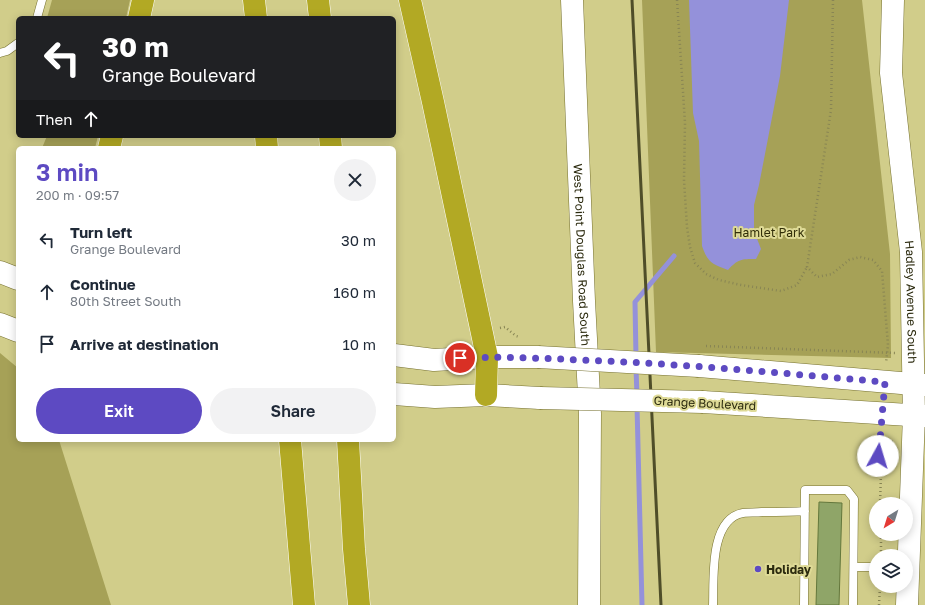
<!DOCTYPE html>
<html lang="en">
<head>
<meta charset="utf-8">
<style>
  :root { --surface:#fff; --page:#f2f2f3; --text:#1f2937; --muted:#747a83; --accent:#5d4ac2 }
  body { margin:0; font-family:"Golos Text",sans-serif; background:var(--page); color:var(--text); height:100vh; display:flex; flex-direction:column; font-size:15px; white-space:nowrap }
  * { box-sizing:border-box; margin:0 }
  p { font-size:13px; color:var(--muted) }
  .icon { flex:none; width:22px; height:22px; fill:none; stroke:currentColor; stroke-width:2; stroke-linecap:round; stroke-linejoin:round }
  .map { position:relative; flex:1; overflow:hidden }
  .drawer { position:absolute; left:16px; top:146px; width:380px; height:296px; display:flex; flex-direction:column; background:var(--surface); border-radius:6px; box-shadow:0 2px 10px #0003 }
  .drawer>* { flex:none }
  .guide { position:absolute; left:16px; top:16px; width:380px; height:122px; border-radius:6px; box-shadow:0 2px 10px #0003; background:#202124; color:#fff; overflow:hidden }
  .needle { width:26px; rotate:218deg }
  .tools { position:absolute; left:869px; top:497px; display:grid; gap:8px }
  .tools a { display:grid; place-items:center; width:44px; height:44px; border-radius:50%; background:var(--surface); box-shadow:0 2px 10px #0003; font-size:20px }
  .pin { position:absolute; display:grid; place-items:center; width:34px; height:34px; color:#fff; margin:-17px; border:2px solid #fff; border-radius:50%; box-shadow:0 1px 4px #0007 }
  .me { position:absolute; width:44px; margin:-22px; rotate:6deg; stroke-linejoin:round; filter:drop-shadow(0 0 3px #0008) }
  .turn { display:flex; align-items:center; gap:14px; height:84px; padding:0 20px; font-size:18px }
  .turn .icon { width:52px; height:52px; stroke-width:2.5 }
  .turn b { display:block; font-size:28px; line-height:34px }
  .then { display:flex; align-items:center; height:38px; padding:0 20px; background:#0003; gap:8px; font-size:15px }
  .round { display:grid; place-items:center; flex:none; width:42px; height:42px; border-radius:21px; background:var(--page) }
  .head { display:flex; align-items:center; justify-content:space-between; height:68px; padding:0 20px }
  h1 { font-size:24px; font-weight:600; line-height:30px; color:var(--accent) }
  .cta { display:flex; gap:8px; margin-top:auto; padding:8px 20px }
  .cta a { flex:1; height:46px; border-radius:24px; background:var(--accent); color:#fff; font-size:16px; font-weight:600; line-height:46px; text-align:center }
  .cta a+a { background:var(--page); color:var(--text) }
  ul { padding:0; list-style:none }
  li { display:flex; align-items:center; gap:12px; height:52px; padding:0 20px }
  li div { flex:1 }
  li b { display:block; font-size:15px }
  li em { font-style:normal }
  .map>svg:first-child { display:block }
  .green { fill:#a6a157 }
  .water { fill:#9491da }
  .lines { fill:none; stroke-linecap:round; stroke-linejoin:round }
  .stream { stroke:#9491da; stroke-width:5 }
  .building { fill:#8fa568; stroke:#63773c }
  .lane-casing { stroke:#76712f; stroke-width:9 }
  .secondary-casing { stroke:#76712f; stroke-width:23 }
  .highway-casing { stroke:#fff; stroke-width:23 }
  .path { stroke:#888554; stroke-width:2.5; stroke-dasharray:1 3; stroke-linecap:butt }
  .lane { stroke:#fff; stroke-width:8 }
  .secondary { stroke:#fff; stroke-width:22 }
  .highway { stroke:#b2a924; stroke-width:22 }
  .rail { stroke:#4f4e29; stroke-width:3 }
  .secondary-bridge-casing { stroke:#76712f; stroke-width:23; stroke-linecap:butt }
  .secondary-bridge { stroke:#fff; stroke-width:22 }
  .route { stroke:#5d4ac2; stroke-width:7; stroke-dasharray:0 12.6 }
  .poi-dot { fill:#5d4ac2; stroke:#deda96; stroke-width:1.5 }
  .labels { text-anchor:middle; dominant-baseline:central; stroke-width:4; stroke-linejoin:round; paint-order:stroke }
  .park-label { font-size:12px; fill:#312e09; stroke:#deda96 }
  .street-label { font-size:12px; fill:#2c2b0f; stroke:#deda96 }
  .poi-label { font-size:12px; font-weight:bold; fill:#2c2b0f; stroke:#deda96; text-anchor:start }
</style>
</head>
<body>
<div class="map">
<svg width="925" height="605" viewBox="0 0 925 605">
  <rect width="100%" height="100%" fill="#d1cd8a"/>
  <!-- green -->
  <path class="green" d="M52 0H130L126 18H47Z
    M642 0H862L890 254 891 358 656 352Z
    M47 136H98L95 148H42Z
    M0 353 18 368V440H59L111 605H0Z"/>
  <!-- water -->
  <path class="water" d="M689 0H789L780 76 759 185 754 205V231L761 249 756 259C741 259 738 259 728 270 712 264 708 263 702 246L699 141 693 113Z"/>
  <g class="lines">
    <!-- stream -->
    <path class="stream" d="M636 358 635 302 674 256
      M636 368 637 396
      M637 406 642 605"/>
  </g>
  <!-- building -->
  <path class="building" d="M819 502 842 503 839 605H816Z"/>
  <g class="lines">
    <defs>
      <path id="lane" d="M37 18 42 0
        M0 53 7 51 18 43
        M854 567H876
        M713 605C714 579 709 519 743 513 749 512 756 513 762 512 776 512 791 512 805 511
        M804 605 805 490H847L854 499 853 605"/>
      <g id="secondary">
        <path id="s1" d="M572 0 584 301 590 414 589 605"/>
        <path id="s2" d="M893 0 891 73 911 252 914 415 907 605"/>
        <path d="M0 272 18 279"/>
        <path d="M0 324 18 331"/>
        <path d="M394 355 434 360 487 357H538"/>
        <path d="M699 366 925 385"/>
        <path d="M394 394 435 397 486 395 540 398"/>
        <path d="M703 402 925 416"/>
      </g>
      <path id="highway" d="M254 0 256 18
        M318 0 320 18
        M410 0 433 102 487 357 486 395
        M139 18 143 0
        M266 136 267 148
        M330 136 331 148
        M109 148 112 136
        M290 440 304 605
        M348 440 354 549 359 605"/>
    </defs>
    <!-- lane casing -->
    <use href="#lane" class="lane-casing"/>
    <!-- secondary casing -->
    <use href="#secondary" class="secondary-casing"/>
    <!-- highway casing -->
    <use href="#highway" class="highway-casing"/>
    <!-- path -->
    <path class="path" d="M677 0 685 123 684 180 687 227 690 247 695 263 706 274 719 280 741 285 781 291 797 285 807 267
      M833 0 831 110 807 267 817 277 832 274 849 260 860 257 873 260 882 271 888 345 886 363
      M500 328 505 327 516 336 520 337
      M706 346 895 353
      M880 440 895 442
      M880 504 881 474 876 446 878 441 880 440V432
      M881 534V556
      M879 605 880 586"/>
    <!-- lane -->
    <use href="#lane" class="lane"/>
    <!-- secondary -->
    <use href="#secondary" class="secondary"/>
    <!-- highway -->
    <use href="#highway" class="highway"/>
    <!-- rail -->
    <path class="rail" d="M632 0 661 605"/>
    <defs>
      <path id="secondary-bridge" d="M538 357 699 366
        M540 398 703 402"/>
    </defs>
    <!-- secondary-bridge casing -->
    <use href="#secondary-bridge" class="secondary-bridge-casing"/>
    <!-- secondary-bridge -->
    <use href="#secondary-bridge" class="secondary-bridge"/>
  </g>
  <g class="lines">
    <!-- route -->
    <path class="route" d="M460 358C508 356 555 359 603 361 697 365 791 374 885 382L880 440 878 441 876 446 878 456"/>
  </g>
  <!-- markers -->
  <circle class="poi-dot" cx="758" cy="569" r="4"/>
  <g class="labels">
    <!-- park labels -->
    <g class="park-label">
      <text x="769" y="232">Hamlet Park</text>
    </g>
    <!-- street labels -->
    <g class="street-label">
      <text stroke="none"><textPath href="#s1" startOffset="255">West Point Douglas Road South</textPath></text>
      <text stroke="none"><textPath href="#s2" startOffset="303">Hadley Avenue South</textPath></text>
      <text transform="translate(705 403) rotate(3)">Grange Boulevard</text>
    </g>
    <!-- poi labels -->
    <g class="poi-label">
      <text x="766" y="569">Holiday</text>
    </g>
  </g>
</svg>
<div class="tools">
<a><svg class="needle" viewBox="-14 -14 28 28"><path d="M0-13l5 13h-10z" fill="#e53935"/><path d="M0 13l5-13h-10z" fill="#747a83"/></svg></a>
<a><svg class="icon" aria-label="layers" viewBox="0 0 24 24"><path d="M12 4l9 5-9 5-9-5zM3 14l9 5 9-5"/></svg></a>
</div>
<div class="pin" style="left:460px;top:358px;background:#d93025"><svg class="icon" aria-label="arrive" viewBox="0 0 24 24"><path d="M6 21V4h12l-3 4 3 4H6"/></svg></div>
<svg class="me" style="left:878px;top:456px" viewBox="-20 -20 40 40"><circle r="19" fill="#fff"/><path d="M0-13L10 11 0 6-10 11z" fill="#5d4ac2"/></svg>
<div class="guide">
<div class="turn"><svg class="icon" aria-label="left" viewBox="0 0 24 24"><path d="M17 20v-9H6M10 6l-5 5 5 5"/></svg><div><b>30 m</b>Grange Boulevard</div></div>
<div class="then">Then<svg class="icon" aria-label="ahead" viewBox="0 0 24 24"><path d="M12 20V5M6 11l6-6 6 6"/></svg></div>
</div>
<section class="drawer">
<div class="head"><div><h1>3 min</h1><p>200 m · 09:57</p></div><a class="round"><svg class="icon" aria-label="close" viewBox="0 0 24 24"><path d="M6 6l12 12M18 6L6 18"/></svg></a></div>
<ul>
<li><svg class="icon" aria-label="left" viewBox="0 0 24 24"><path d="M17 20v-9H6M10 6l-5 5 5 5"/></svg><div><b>Turn left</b><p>Grange Boulevard</p></div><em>30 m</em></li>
<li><svg class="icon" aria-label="ahead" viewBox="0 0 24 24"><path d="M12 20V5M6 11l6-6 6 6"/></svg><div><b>Continue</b><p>80th Street South</p></div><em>160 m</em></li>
<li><svg class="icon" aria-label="arrive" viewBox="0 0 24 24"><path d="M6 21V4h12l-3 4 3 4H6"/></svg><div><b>Arrive at destination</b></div><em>10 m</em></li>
</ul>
<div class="cta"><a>Exit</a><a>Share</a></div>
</section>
</div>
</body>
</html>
